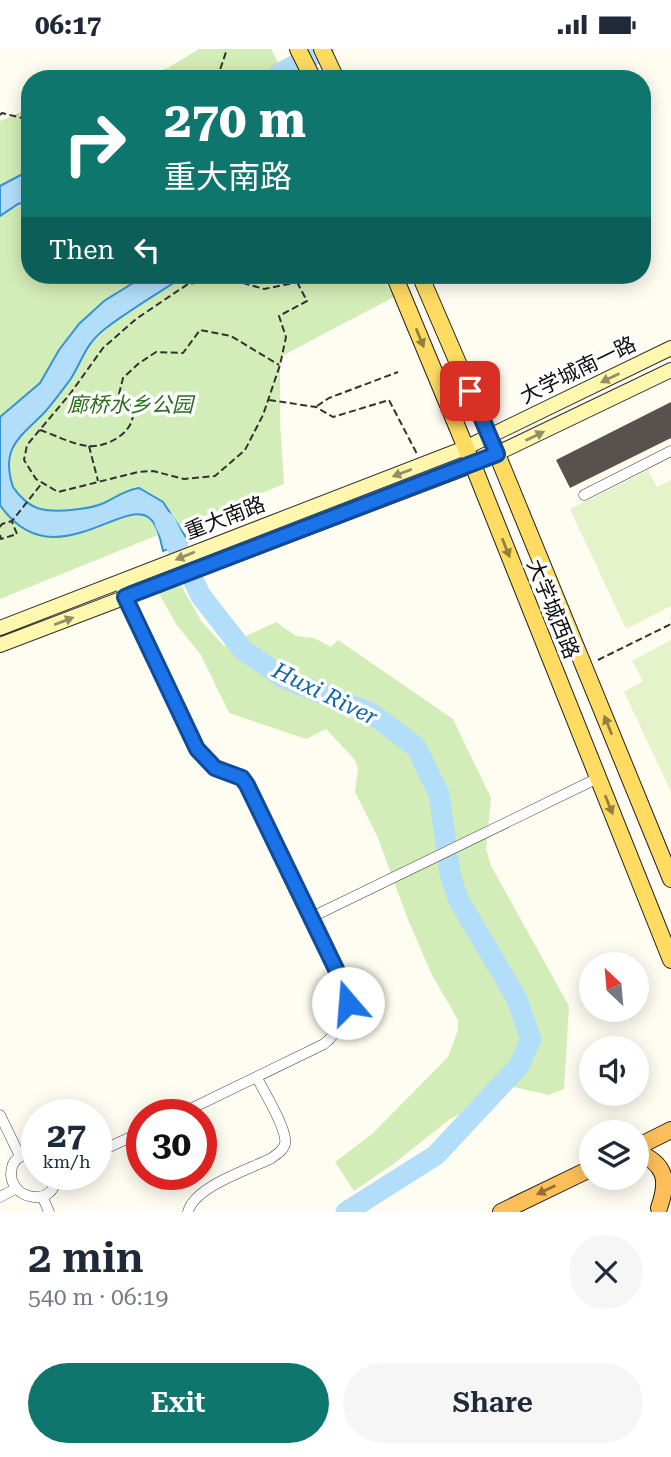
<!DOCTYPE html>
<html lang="en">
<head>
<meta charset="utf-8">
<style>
  :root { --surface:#fff; --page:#f6f6f7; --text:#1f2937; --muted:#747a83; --accent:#0f766e }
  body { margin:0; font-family:"Roboto Serif","Noto Sans SC",serif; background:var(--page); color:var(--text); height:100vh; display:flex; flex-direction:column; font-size:26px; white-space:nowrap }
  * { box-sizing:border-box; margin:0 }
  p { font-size:23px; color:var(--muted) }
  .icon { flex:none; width:38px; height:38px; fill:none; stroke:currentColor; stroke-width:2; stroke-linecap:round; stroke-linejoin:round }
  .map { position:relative; height:1163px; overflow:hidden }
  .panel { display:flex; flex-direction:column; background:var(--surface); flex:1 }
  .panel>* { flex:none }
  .hud { position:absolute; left:21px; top:21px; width:630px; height:214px; border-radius:28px; box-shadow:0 4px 18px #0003; background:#0f766e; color:#fff; overflow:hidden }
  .needle { width:46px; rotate:334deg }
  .controls { position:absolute; left:579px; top:903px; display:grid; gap:14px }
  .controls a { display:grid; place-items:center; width:70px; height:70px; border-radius:50%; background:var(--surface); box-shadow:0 4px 18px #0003; font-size:35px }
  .speed { position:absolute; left:21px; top:1050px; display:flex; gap:14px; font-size:35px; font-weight:700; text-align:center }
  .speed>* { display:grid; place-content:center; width:91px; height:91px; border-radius:50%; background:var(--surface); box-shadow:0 4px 18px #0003; line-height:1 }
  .speed small { font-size:18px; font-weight:400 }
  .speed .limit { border:10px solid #d22; background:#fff; color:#111 }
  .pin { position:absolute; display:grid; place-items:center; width:60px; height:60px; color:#fff; margin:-30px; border-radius:14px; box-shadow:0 4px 10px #0006 }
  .me { position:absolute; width:77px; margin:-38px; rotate:342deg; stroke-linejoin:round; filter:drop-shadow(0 0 5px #0008) }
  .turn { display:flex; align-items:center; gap:24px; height:147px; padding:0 28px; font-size:32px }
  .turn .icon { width:91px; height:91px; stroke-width:2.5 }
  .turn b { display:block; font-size:49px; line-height:60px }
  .then { display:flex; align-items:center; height:66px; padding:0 28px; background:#0003; gap:14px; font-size:26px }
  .round { display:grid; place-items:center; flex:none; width:74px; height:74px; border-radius:37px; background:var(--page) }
  .head { display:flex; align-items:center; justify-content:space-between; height:119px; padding:0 28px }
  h1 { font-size:42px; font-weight:600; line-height:52px }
  .action { display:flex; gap:14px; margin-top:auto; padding:14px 28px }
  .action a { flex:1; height:80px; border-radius:42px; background:var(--accent); color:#fff; font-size:28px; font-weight:600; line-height:80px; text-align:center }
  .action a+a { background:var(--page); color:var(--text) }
  .status { display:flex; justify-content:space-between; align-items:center; height:49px; padding:0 35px; background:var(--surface); direction:ltr }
  .status svg { height:19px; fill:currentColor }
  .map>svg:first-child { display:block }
  .green { fill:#d3edb8 }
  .pitch { fill:#e5f3cb }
  .water { fill:#b3defa; stroke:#3593d6; stroke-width:2 }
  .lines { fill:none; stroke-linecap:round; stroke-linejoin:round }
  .river { stroke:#b3defa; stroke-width:21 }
  .building { fill:#59514b }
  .minor-casing { stroke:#434343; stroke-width:11 }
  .secondary-casing { stroke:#323232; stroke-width:16 }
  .primary-casing { stroke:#212121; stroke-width:18 }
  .trunk-casing { stroke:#212121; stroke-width:18 }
  .path { stroke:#323232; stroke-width:2; stroke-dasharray:7 3.5; stroke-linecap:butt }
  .minor { stroke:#fff; stroke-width:10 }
  .secondary { stroke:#fff7ad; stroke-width:14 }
  .primary { stroke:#ffdb62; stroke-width:16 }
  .trunk { stroke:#febf5a; stroke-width:16 }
  .oneway { fill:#93803d }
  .oneway2 { fill:#938f66 }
  .oneway3 { fill:#937039 }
  .route-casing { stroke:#114b97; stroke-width:18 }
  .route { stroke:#1a73e8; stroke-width:12 }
  .labels { text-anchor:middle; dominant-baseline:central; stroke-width:7; stroke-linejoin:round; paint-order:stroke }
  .street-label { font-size:21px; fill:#101010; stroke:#fff }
  .park-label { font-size:21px; font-style:italic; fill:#2a6d1a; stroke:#fff }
  .water-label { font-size:23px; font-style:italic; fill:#0f64ab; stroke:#fff }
</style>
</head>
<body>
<div class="status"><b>06:17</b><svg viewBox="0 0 49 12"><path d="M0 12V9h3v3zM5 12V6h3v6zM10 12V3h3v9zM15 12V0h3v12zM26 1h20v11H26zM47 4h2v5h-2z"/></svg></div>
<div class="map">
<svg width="671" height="1163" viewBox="0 0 671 1163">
  <rect width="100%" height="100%" fill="#fffdf2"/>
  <!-- green -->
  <path class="green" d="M199 0H271L287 30H130L168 19Z
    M30 59V226H381L394 248 280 308V374L284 435 0 550V72Z
    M181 536 202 573 224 597 276 573 296 587 314 589 331 598 338 591 453 670 491 749 486 800 491 817 569 957 564 1040 549 1046 514 1038 450 1070 392 1116 354 1142 335 1113 372 1085 448 1008 458 981V971L432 926 408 871 378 789 355 743 358 720 355 711 326 680 306 690 229 664 201 606 176 575 158 543Z"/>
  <!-- pitch -->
  <path class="pitch" d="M648 421 657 438 671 431V557L626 580 570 460Z
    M671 591V743L624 643 643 632 632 612Z"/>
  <!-- water -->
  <path class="water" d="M30 121V152L18 155 0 167V137Z
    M146 226H186C160 243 131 260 106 279 84 296 83 311 70 331 64 339 50 358 43 365 20 388 0 399 13 438 19 447 30 458 41 460 56 464 91 460 104 454 116 448 125 441 139 439L163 453 189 493 163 502C160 490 158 475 148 468 121 450 51 530 0 456V368L40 334 59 301 79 275 104 252Z"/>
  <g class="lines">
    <!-- river -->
    <path class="river" d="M277 30 279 25 324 0
      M165 473 201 547 243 601 285 630 371 664 416 698 439 745 450 824 458 850 516 948 531 990 519 1017 436 1106 346 1163"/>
  </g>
  <!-- building -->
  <path class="building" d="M671 353V389L570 439 556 411Z"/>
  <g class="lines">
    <defs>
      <path id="minor" d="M584 446 671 402
        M119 534 197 700 215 719 242 729 247 736 348 945C347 963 338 984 324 995L178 1066
        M312 868 598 729
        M0 1066 20 1107
        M37 1104C27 1104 18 1106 13 1115 0 1150 58 1163 56 1125
        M96 1104 142 1083
        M0 1148 13 1141
        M43 1149 49 1163
        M188 1163C194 1138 247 1121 270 1110 276 1106 283 1102 285 1095 288 1081 264 1043 257 1029"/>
      <path id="secondary" d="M0 579 465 399 671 299
        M0 596 473 416 671 321"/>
      <path id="primary" d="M298 0 313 30
        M322 0 336 30
        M394 226 473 416 671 911
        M420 226 490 388 671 830"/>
      <path id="trunk" d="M637 1098 671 1081
        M637 1103C666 1115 669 1131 659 1159
        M501 1163 592 1119"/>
    </defs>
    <!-- minor casing -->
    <use href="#minor" class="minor-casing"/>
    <!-- secondary casing -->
    <use href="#secondary" class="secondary-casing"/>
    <!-- primary casing -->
    <use href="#primary" class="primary-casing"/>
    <!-- trunk casing -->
    <use href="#trunk" class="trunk-casing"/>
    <!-- path -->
    <path class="path" d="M217 30 227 0
      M0 66 2 64 30 71
      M297 233 307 252 279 267 286 288 280 316 263 366 245 401 215 427 184 430 153 422 138 423 58 443 36 430 24 411 27 396 70 345 103 299 136 270 188 235 226 229 264 240 309 231 313 226
      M269 351 316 358 333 368 389 351 417 405
      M317 357 329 349 398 323
      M40 381C55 386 74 396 89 397 108 399 141 380 131 357 129 353 123 349 119 345L123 329 138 315 156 303 183 304 200 281 231 287 279 316
      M89 397 98 432
      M0 478 2 475 12 472 42 434
      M0 486 1 490 17 485 12 473
      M598 611 671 575"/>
    <!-- minor -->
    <use href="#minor" class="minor"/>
    <!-- secondary -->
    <use href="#secondary" class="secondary"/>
    <!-- primary -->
    <use href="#primary" class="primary"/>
    <!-- trunk -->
    <use href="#trunk" class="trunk"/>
  </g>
  <!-- one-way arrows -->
  <defs><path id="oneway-solid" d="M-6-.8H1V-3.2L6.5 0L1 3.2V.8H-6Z" transform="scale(1.75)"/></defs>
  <g class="oneway">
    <use href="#oneway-solid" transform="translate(420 289) rotate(68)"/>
    <use href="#oneway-solid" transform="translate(506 499) rotate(68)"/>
    <use href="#oneway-solid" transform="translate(608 676) rotate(-112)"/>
    <use href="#oneway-solid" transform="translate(609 756) rotate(68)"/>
  </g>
  <g class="oneway2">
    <use href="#oneway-solid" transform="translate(610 329) rotate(154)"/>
    <use href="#oneway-solid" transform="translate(535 387) rotate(-26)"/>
    <use href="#oneway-solid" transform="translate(402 424) rotate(159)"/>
    <use href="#oneway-solid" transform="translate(185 507) rotate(158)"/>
    <use href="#oneway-solid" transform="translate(64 572) rotate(-21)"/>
  </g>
  <use class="oneway3" href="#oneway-solid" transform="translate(546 1141) rotate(154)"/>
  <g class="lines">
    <defs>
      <path id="route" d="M348 954V945L247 736 242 729 215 719 197 700 125 548 497 405 470 342"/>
    </defs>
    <!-- route casing -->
    <use href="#route" class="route-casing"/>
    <!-- route -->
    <use href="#route" class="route"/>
  </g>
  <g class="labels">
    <!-- street labels -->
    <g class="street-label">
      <text transform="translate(578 321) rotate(-26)">大学城南一路</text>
      <text transform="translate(225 469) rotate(-21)">重大南路</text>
      <text transform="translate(553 560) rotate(68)">大学城西路</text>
    </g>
    <!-- park labels -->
    <g class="park-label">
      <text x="130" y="356">廊桥水乡公园</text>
    </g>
    <!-- water labels -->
    <g class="water-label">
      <text transform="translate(325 645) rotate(26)">Huxi River</text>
    </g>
  </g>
</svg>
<div class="controls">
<a><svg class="needle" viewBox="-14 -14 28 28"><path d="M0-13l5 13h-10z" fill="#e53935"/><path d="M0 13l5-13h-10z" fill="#747a83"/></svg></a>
<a><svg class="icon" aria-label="sound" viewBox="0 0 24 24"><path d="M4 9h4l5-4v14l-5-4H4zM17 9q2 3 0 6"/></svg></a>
<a><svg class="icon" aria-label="layers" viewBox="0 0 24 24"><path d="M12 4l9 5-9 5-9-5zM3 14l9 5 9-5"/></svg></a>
</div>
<div class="speed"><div>27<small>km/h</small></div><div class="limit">30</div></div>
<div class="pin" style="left:470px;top:342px;background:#d93025"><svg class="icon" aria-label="arrive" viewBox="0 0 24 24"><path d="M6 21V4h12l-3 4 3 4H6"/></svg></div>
<svg class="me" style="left:348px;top:954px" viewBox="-20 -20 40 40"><circle r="19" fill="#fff"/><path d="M0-13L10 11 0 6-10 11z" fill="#1a73e8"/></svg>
<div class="hud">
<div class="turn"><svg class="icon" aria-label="right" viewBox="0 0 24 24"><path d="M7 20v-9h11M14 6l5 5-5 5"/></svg><div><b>270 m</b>重大南路</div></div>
<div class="then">Then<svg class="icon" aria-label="left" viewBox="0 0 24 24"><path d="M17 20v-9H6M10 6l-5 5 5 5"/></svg></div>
</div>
</div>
<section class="panel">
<div class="head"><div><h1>2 min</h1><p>540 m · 06:19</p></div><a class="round"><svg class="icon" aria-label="close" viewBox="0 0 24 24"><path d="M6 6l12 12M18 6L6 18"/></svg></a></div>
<div class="action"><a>Exit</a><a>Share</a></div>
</section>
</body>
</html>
